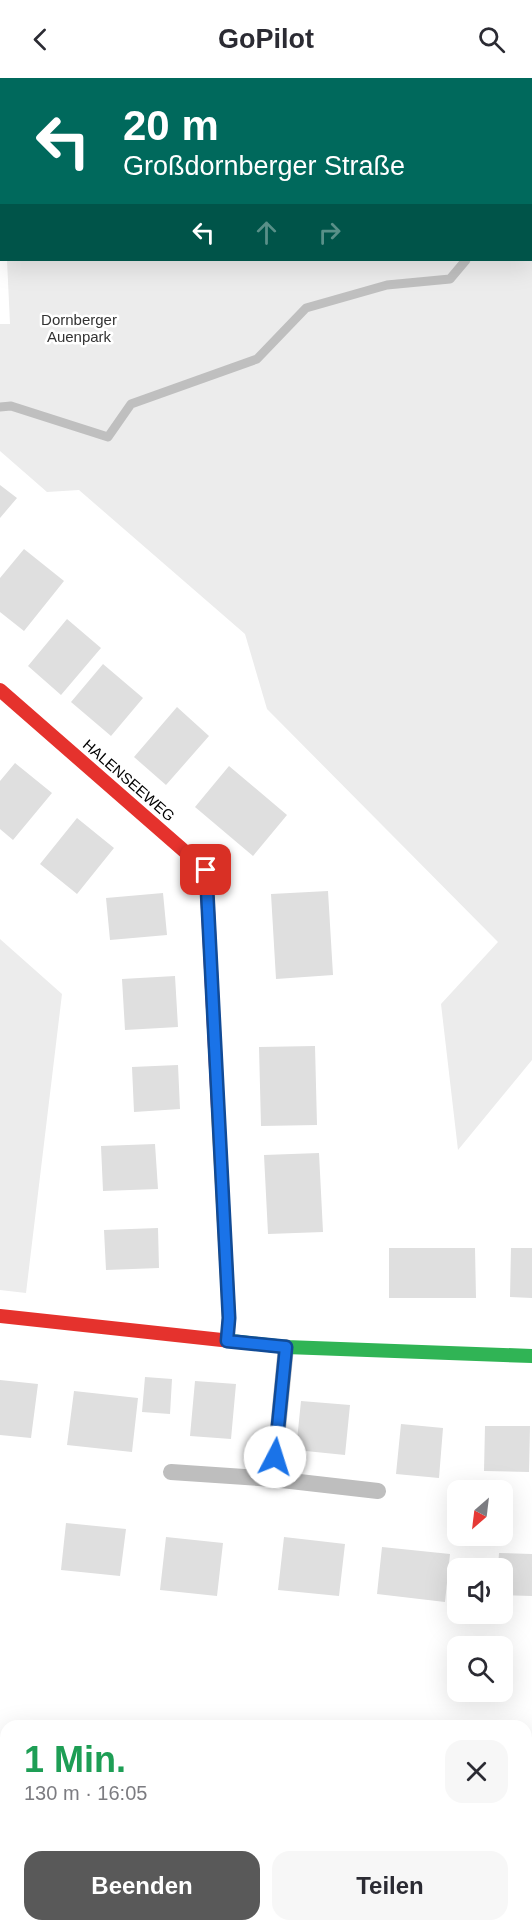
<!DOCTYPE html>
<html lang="de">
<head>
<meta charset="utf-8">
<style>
  :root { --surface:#fff; --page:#f7f7f7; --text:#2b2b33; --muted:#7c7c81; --accent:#595959 }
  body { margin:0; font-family:Helvetica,sans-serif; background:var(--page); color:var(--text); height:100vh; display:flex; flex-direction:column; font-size:22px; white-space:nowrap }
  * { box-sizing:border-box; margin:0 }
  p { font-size:20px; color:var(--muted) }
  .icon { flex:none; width:33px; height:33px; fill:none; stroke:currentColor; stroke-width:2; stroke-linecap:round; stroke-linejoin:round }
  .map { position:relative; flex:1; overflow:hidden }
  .details { position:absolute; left:0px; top:1642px; width:532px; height:212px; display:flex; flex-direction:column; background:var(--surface); border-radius:18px 18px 0 0; box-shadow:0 6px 24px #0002 }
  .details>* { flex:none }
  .banner { position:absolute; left:0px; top:0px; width:532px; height:183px; box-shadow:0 6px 24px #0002; background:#00695c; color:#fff; overflow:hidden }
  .needle { width:39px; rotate:208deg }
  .fabs { position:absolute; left:447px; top:1402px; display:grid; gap:12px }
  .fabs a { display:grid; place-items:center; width:66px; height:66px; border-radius:12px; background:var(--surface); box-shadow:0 6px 24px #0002; font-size:30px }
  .pin { position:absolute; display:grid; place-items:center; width:51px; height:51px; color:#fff; margin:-26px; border-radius:12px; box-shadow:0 3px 9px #0006 }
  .me { position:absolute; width:66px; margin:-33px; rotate:5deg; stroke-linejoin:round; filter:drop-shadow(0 0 4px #0008) }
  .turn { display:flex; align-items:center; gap:21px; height:126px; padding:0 24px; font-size:27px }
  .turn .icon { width:78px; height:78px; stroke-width:2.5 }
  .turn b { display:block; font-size:42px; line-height:51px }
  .lanes { display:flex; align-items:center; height:57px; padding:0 24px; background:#0003; justify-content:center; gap:30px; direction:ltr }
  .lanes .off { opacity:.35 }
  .round { display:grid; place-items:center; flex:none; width:63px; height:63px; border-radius:18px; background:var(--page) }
  .summary { display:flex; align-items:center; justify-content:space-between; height:102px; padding:0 24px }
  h1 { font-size:36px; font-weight:800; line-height:45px; color:#1e9e55 }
  .action { display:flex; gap:12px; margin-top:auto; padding:12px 24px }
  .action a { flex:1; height:69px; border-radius:18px; background:var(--accent); color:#fff; font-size:24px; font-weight:800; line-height:69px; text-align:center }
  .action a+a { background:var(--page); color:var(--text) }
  header { display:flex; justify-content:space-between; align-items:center; height:78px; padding:0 24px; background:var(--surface); font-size:27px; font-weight:800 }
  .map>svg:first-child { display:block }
  .green { fill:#ececec }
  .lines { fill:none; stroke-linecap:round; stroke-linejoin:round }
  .stream { stroke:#bfbfbf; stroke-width:9 }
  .building { fill:#dfdfdf }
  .lane { stroke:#bebebe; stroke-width:16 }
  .fast { stroke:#30b455; stroke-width:14 }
  .slow { stroke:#ff9f0a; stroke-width:14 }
  .jam { stroke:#e5322d; stroke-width:14 }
  .route-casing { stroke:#114b97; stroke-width:15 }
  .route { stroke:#1a73e8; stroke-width:10 }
  .labels { text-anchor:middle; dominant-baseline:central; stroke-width:5; stroke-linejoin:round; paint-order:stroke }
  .park-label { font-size:15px; fill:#333; stroke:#fff }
  .street-label { font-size:15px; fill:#000; stroke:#fff }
</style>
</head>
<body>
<header><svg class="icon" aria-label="back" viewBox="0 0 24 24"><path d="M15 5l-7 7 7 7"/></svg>GoPilot<svg class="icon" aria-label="search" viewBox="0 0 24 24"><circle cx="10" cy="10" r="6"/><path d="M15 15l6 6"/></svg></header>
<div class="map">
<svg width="532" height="1853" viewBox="0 0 532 1853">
  <rect width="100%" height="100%" fill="#fff"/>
  <!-- green -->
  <path class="green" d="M494 0H532V982L458 1072 441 926 498 864 267 631 245 556 79 412 47 414 0 373V246H10L7 182H531V2Z
    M0 861 62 916 26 1215 0 1212Z"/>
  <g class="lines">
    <!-- stream -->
    <path class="stream" d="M531 154H532
      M0 329 11 328 108 359 131 326 257 281 306 230 387 207 450 201 466 182"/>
  </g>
  <!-- building -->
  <path class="building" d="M0 407 17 420 0 440Z
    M24 471 64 503 24 553 0 534V500Z
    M67 541 101 570 61 617 28 588Z
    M103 586 143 620 111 658 71 624Z
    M177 629 209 658 166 707 134 679Z
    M15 685 52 715 13 762 0 751V703Z
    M229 688 287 737 253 778 195 729Z
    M77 740 114 770 77 816 40 786Z
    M328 813 333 897 276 901 271 816Z
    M163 815 167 857 110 862 106 820Z
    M175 898 178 949 125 952 122 901Z
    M315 968 317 1047 261 1048 259 969Z
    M178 987 180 1031 134 1034 132 989Z
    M155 1066 158 1111 103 1113 101 1068Z
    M319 1075 323 1154 268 1156 264 1077Z
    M158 1150 159 1190 106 1192 104 1152Z
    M389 1170H475L476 1220H389Z
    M511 1170H532V1220L510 1219Z
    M145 1299 172 1301 170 1336 142 1334Z
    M0 1302 38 1306 31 1360 0 1357Z
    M195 1303 236 1306 231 1361 190 1358Z
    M74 1313 138 1320 132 1374 67 1367Z
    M301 1323 350 1327 345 1377 296 1372Z
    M401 1346 443 1350 439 1400 396 1396Z
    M485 1348H530L529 1394 484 1393Z
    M66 1445 126 1451 120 1498 61 1492Z
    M166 1459 223 1465 217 1518 160 1512Z
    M284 1459 345 1466 339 1518 278 1512Z
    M382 1469 450 1476 445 1524 377 1516Z
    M499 1475 532 1476V1518L502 1517V1491H498Z"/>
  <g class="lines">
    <!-- lane -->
    <path class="lane" d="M8 0V2
      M171 1394 273 1401 378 1413
      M273 1401 286 1269"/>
    <!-- fast -->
    <path class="fast" d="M231 1263 286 1269 532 1278"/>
    <!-- slow -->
    <path class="slow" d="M218 1031 229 1240 227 1263"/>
    <!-- jam -->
    <path class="jam" d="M0 612 206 792 218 1031
      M0 1238 231 1263"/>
  </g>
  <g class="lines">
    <defs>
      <path id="route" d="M206 792 229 1240 227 1263 286 1269 275 1379"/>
    </defs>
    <!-- route casing -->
    <use href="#route" class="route-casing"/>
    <!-- route -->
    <use href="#route" class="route"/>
  </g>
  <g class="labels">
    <!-- park labels -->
    <g class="park-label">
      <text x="79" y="241">Dornberger<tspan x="79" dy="17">Auenpark</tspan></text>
    </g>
    <!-- street labels -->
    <g class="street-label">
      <text transform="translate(129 702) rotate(41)">HALENSEEWEG</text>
    </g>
  </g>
</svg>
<div class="fabs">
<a><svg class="needle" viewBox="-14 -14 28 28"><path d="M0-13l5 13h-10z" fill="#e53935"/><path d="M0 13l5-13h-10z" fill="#7c7c81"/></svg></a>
<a><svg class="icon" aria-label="sound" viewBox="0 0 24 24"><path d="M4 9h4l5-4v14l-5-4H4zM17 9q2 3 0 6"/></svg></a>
<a><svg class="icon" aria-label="search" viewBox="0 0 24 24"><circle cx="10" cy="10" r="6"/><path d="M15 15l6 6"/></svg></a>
</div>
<div class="pin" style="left:206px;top:792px;background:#d93025"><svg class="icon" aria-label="arrive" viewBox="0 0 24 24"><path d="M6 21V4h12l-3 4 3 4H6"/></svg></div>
<svg class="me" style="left:275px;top:1379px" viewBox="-20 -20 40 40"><circle r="19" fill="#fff"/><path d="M0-13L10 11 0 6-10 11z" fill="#1a73e8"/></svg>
<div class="banner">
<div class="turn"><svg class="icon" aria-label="left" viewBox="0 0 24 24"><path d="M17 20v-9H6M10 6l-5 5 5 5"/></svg><div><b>20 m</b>Großdornberger Straße</div></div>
<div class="lanes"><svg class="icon" aria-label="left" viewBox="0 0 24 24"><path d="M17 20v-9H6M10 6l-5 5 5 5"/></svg><svg class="icon off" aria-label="ahead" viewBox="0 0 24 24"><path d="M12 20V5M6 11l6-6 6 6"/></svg><svg class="icon off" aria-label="right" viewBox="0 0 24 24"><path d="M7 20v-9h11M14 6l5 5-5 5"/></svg></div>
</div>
<section class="details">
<div class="summary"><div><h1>1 Min.</h1><p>130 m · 16:05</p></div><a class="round"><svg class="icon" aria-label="close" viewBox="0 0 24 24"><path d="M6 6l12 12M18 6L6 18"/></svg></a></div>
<div class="action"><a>Beenden</a><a>Teilen</a></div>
</section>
</div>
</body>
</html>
